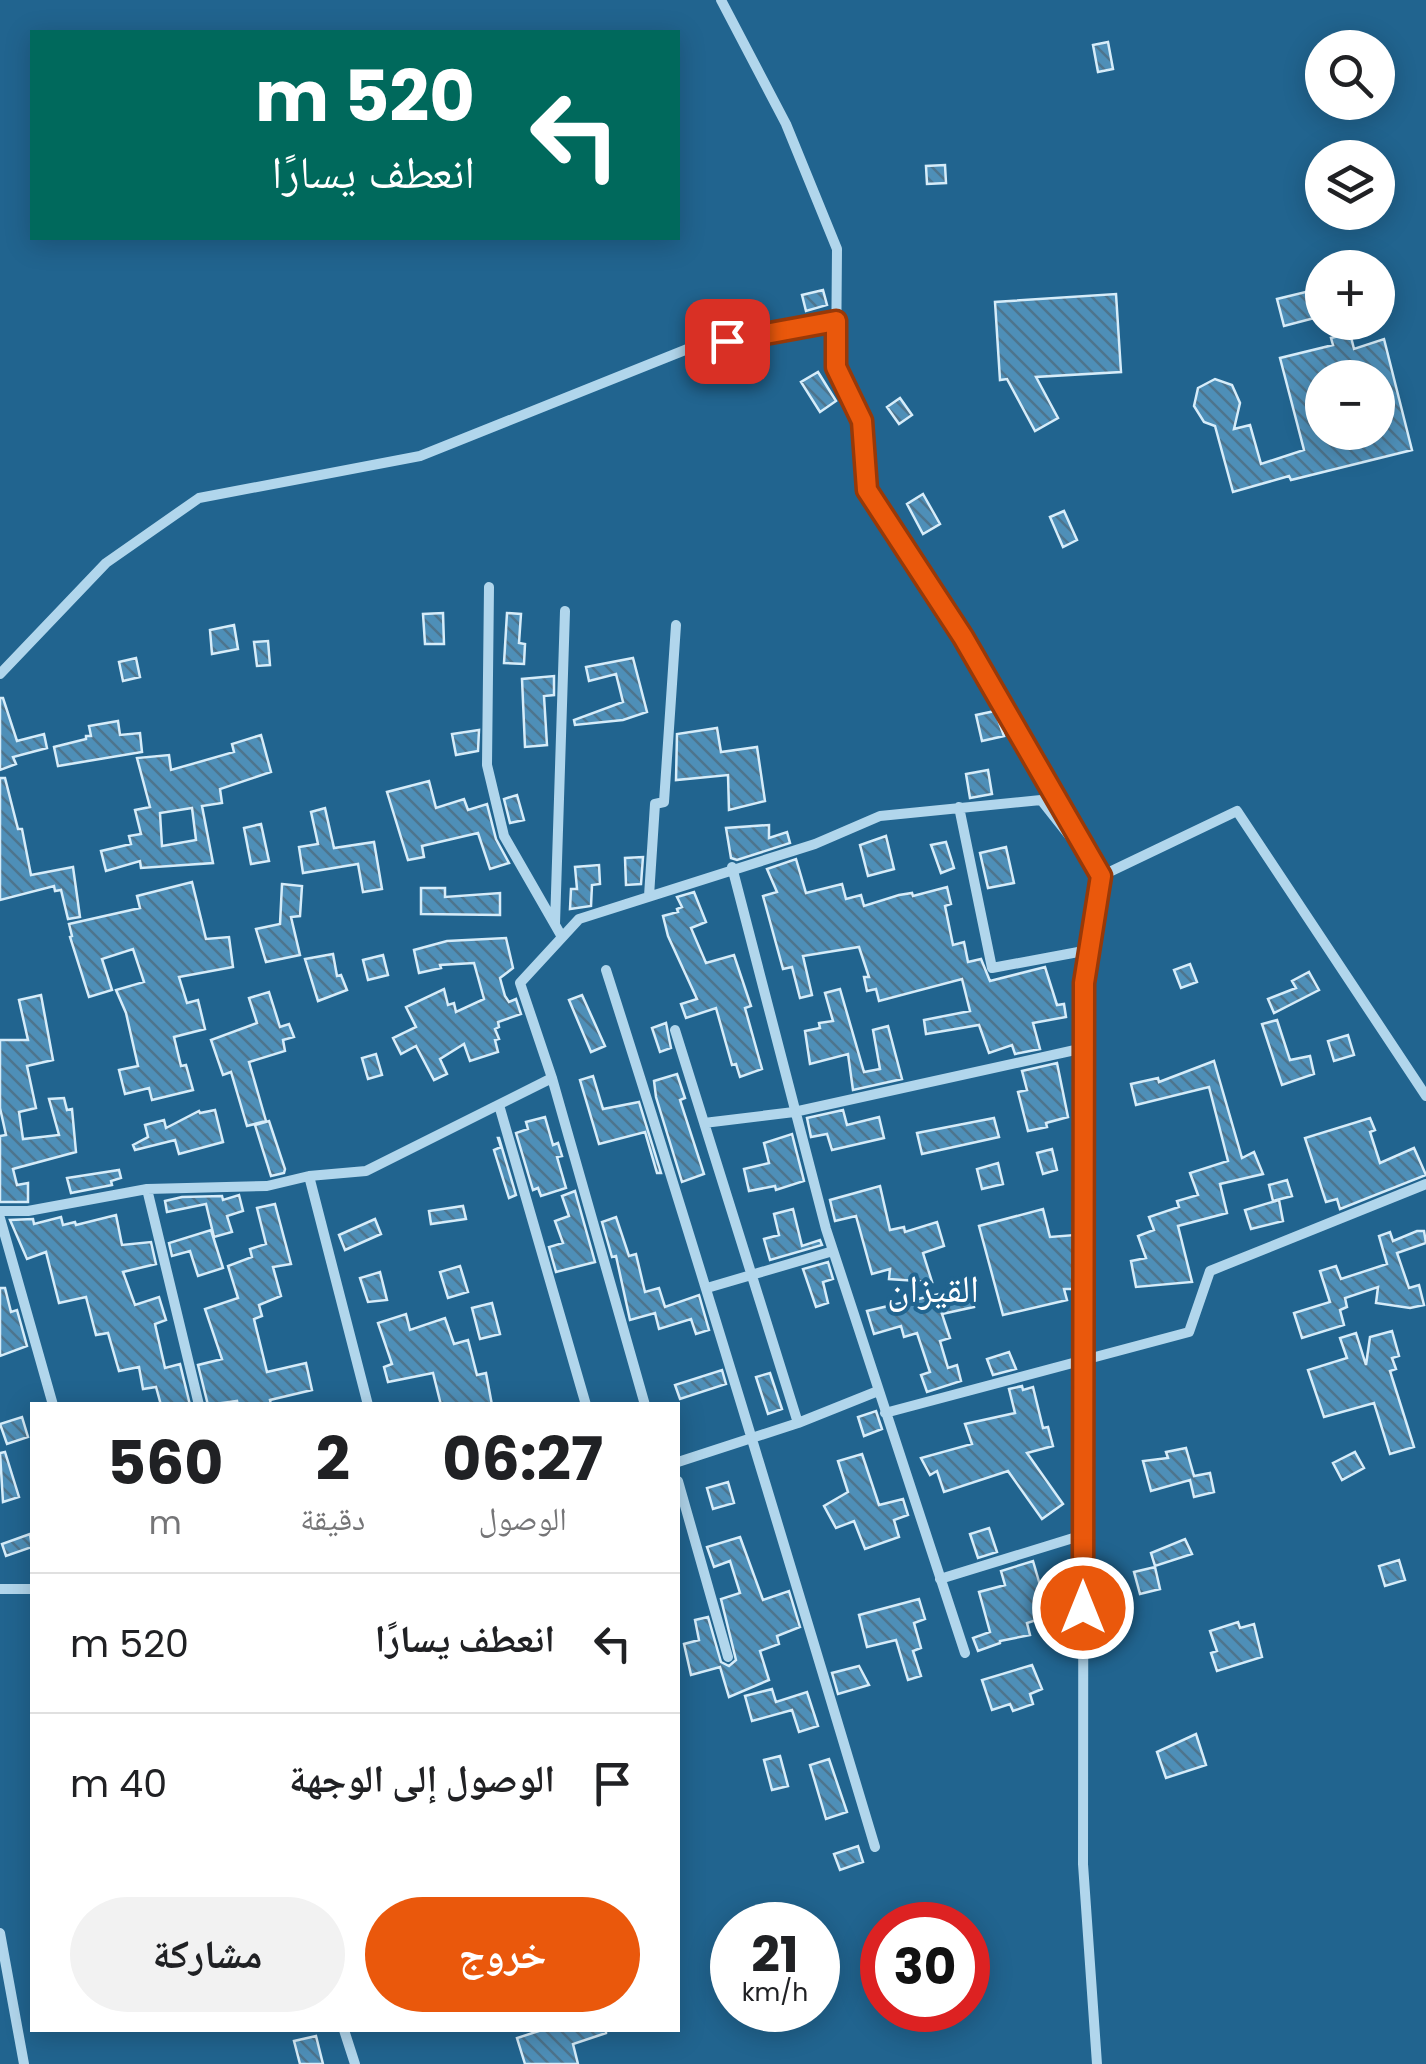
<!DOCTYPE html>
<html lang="ar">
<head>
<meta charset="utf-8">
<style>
  :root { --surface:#fff; --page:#f2f2f2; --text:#202124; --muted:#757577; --line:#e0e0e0; --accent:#ea580c }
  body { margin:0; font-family:Poppins,"Noto Naskh Arabic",sans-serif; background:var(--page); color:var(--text); direction:rtl; height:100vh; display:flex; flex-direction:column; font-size:38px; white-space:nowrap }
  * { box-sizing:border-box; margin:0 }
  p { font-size:32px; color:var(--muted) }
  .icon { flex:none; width:55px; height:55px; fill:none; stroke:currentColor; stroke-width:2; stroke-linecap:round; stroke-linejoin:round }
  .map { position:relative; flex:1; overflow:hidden; direction:ltr }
  .details { position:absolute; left:30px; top:1402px; width:650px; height:630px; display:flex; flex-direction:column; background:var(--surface); border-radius:0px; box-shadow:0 5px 25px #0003; direction:rtl }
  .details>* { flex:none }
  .top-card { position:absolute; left:30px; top:30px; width:650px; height:210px; border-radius:0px; box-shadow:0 5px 25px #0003; direction:rtl; background:#00695c; color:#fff; overflow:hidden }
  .buttons { position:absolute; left:1305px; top:30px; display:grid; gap:20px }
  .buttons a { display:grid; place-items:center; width:90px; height:90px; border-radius:50%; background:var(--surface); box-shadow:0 5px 25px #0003; font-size:50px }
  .speed { position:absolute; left:710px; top:1902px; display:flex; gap:20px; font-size:50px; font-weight:700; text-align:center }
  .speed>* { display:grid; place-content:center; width:130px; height:130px; border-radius:50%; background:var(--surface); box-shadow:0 5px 25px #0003; line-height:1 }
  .speed small { font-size:25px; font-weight:400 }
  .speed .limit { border:15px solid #d22; background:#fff; color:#111 }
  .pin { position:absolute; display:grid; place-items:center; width:85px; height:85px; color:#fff; margin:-42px; border-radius:20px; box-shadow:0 5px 15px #0006 }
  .me { position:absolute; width:110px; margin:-55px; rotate:0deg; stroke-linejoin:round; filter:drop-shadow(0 0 8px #0008) }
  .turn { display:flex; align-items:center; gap:35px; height:210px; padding:0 40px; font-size:45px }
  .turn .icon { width:130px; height:130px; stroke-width:2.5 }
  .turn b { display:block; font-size:70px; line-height:85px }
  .eta { display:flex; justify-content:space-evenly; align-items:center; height:170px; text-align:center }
  .eta b { font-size:60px; font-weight:700; line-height:70px }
  .action { display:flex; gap:20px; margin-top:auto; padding:20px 40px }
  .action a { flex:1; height:115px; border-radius:60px; background:var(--accent); color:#fff; font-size:40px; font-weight:700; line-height:115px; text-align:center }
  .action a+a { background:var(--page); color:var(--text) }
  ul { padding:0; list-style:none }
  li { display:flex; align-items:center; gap:30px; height:140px; padding:0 40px; border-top:2px solid var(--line) }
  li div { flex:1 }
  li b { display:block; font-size:38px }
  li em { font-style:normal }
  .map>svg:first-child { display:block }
  .building { fill:url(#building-back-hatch); stroke:#d6ecf9; stroke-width:2.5; fill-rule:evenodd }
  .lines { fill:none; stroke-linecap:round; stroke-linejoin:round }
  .minor { stroke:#b1d6ec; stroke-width:10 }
  .route-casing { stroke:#983908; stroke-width:25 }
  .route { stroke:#ea580c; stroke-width:18 }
  .labels { text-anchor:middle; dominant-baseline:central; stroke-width:8; stroke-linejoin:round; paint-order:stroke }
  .quarter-label { font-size:38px; fill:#fff; stroke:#21648f }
</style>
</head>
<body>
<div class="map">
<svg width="1426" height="2064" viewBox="0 0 1426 2064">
  <defs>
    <pattern id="building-back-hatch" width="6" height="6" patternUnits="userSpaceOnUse" patternTransform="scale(2.5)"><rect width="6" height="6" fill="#4e8fb8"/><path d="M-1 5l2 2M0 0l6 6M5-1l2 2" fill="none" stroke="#4d748d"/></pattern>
  </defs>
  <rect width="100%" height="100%" fill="#21648f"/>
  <!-- building -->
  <path class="building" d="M1108 42 1113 69 1098 72 1093 45Z
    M945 165 946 183 927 184 926 166Z
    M1322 288V316L1284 326 1277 299Z
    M823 290 827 305 806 311 802 295Z
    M1116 294 1121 372 1036 377 1058 418 1035 431 1007 379 1000 380 995 302Z
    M1350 333 1354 349 1384 339 1412 450 1291 480 1289 476 1233 492 1215 426 1204 422 1194 406 1198 388 1215 379 1232 385 1240 403 1234 429 1250 425 1261 464 1304 450 1280 358 1333 345 1331 338ZM1322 378H1378V432H1322Z
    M818 372 836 401 820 412 801 382Z
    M900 398 912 415 899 424 887 407Z
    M923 494 940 524 923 534 907 504Z
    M1064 511 1077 540 1063 547 1050 517Z
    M443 613 444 644H425L423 614Z
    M507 613 521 614 519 643 525 644 524 664 504 663Z
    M234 625 238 649 212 654 210 630Z
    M268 641 270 665 257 666 254 642Z
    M136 658 140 677 123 681 119 662Z
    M633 658 647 712 623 720 575 725 574 720 623 702 616 674 589 681 586 667Z
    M554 676V695L544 696 547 745 525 747 522 679Z
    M0 698H3L17 741 44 734 47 748 13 757 16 764 0 770Z
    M995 711 1004 736 982 741 976 715Z
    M118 721 120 735 140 733 142 752 58 766 54 747 86 739V736H91L89 726Z
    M717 728 721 752 757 747 765 801 729 810 728 775 676 780 677 734Z
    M479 730 478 751 456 755 452 734Z
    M261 735 271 772 220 789 222 803 202 806 213 863 141 868 140 861 106 871 101 851 131 844 129 836 141 834 135 810 150 807 137 758 169 755 171 770 234 752 232 744ZM192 808 196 840 162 846 160 813Z
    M988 770 992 794 970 798 966 774Z
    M0 778H5L18 829H22L31 875 73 867 80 917 68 919 61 890 55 891 54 886 0 900Z
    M429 781 436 808 464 799 468 810 487 804 496 839 509 863 490 869 478 833 422 846 424 857 408 860 387 792Z
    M517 795 524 820 510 823 504 799Z
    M325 808 334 848 374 842 382 889 363 892 358 864 303 873 299 847 318 844 311 812Z
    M261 824 269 861 251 864 244 828Z
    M769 825V838L787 832 790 843 737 860 731 858 726 828Z
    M886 836 894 869 868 876 860 845Z
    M946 842 954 868 941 873 931 845Z
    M1006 847 1014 883 988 888 980 853Z
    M643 857 641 884 626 885 625 858Z
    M796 859 806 893 842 884 846 899 861 895 864 906 899 895 912 893 913 896 947 887 951 904 945 906 953 945 964 942 968 962 981 959 990 981 1045 967 1057 1005 1064 1004 1066 1017 1033 1023 1040 1049 1015 1054 1012 1045 989 1053 979 1025 926 1034 924 1020 970 1011 962 979 879 1001 876 989 867 991 864 977H869L859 947 803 956 812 995 800 998 792 967 783 969 763 896 777 892 767 869Z
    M599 865 600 884 592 885 591 906 570 909 571 889H577L575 867Z
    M192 882 206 939 229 937 233 967 179 977 187 1003 198 1000 205 1029 174 1037 181 1066 186 1065 193 1090 152 1100 149 1088 125 1094 119 1070 138 1066 126 1013 116 990 144 982 133 949 102 959 112 990 89 997 70 937 72 936 69 924 140 908 137 896Z
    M282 884 302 886 300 916 291 917 300 955 266 962 256 929 280 924Z
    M421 888H445V897L500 893V915L421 914Z
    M694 892 706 922 691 928 706 963 734 955 751 1006 745 1008 762 1069 740 1077 736 1064 732 1065 716 1008 686 1018 681 1004 697 999 668 936 663 916 678 912 677 909 682 907 677 897Z
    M506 938 513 968 500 978 505 996 509 1002 516 999 521 1014 498 1022 499 1027 495 1029 499 1039 495 1040 498 1052 470 1061 464 1044 440 1059 447 1074 434 1080 416 1046 401 1054 393 1038 416 1027 406 1007 444 989 448 1005 454 1003 456 1012 484 999 474 963 440 965 441 968 419 973 414 950 447 941Z
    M333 954 337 976 341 975 347 990 318 1001 305 959Z
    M383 955 388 975 368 980 363 960Z
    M1190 964 1197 982 1181 988 1174 970Z
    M1309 972 1319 990 1274 1013 1268 999 1296 988 1292 981Z
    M840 989 864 1072 880 1069 873 1030 888 1026 902 1079 853 1090 848 1054 810 1064 805 1031 820 1028 819 1023 833 1021 825 993Z
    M269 992 280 1027 289 1024 294 1037 283 1040 285 1051 249 1062 266 1121 247 1126 231 1072 223 1075 211 1040 257 1023 249 998Z
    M41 995 53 1060 27 1066 36 1108 19 1112 23 1139 59 1135 49 1099 64 1098 67 1110 72 1109 76 1152 13 1169 17 1185 28 1183V1202H0V1136L6 1135 0 1108V1040H28L19 1000Z
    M582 995 605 1046 591 1052 569 1000Z
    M1277 1020 1290 1060 1310 1056 1314 1074 1282 1085 1262 1024Z
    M666 1023 671 1048 660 1052 652 1028Z
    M1348 1035 1354 1055 1334 1061 1328 1041Z
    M376 1054 382 1075 368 1079 362 1058Z
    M1214 1061 1242 1158 1254 1152 1263 1174 1220 1184 1227 1213 1178 1226 1192 1282 1136 1287 1131 1261 1146 1258 1138 1236 1154 1230 1149 1217 1179 1207 1177 1201 1198 1195 1190 1173 1228 1161 1209 1087 1136 1105 1131 1084 1158 1078 1159 1082Z
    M1057 1063 1068 1117 1046 1123 1047 1127 1028 1131 1018 1092 1027 1090 1022 1071Z
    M677 1074 685 1098 680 1100 704 1174 682 1182 656 1097 654 1081Z
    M593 1076 603 1109 639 1102 661 1173H657L645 1132 599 1144 580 1080Z
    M215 1110 223 1142 179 1154 175 1140 135 1150 133 1145 148 1137 145 1125 164 1120 166 1128 199 1111 200 1113Z
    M843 1110 847 1125 879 1117 884 1138 832 1150 827 1134 811 1137 807 1118Z
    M545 1117 553 1145 558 1143 562 1156 557 1157 566 1188 541 1196 538 1188 533 1190 516 1133 528 1129 526 1122Z
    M994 1118 999 1137 922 1154 917 1133Z
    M1370 1118 1375 1130 1370 1132 1380 1163 1414 1148 1426 1175 1340 1209 1337 1199 1326 1202 1305 1138Z
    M269 1121 285 1169 284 1173 271 1176 255 1125Z
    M792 1134 804 1181 776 1190 775 1186 749 1191 744 1169 769 1163 764 1143Z
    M498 1138H499L516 1195 509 1198 494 1150 501 1147Z
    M1052 1149 1057 1170 1043 1174 1037 1153Z
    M998 1163 1003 1184 982 1189 977 1169Z
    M119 1170 121 1178 111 1181 112 1185 71 1193 67 1178Z
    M1287 1180 1292 1196 1273 1201 1269 1185Z
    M880 1186 890 1230 904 1227 905 1232 937 1222 944 1246 923 1253 932 1282 889 1279 890 1269 872 1274 856 1216 835 1221 830 1200Z
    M575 1191 595 1262 556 1272 549 1247 563 1243 555 1221 569 1216 562 1196Z
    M239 1195 243 1211 227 1216 232 1232 214 1237 206 1204 167 1212 165 1201 182 1197 222 1196 223 1200Z
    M1279 1200 1283 1221 1251 1229 1245 1210Z
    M275 1204 291 1264 273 1267 281 1296 259 1305 262 1316 254 1319 267 1372 306 1363 312 1390 270 1400 271 1405H238L237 1401 208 1405 198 1365 222 1359 205 1309 238 1298 228 1266 252 1257 250 1249 266 1244 257 1208Z
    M463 1206 466 1219 431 1224 429 1211Z
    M793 1209 802 1246 820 1240 822 1245 770 1260 764 1239 779 1235 774 1214Z
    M1043 1209 1050 1237 1075 1235V1289H1064L1067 1300 1003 1315 979 1226Z
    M116 1215 122 1245 151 1242 156 1264 123 1272 135 1305 159 1297 166 1320 155 1324 165 1368 180 1364 190 1405H161L156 1387 143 1389 139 1367 119 1371 108 1333 96 1335 86 1297 59 1303 46 1252 27 1259 10 1220 33 1219 34 1224 61 1217 63 1225 75 1222 76 1225Z
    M616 1217 629 1256 636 1254 645 1292 659 1288 665 1307 699 1295 709 1330 696 1334 691 1319 659 1329 655 1313 630 1320 616 1256 612 1257 602 1222Z
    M375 1219 381 1234 345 1250 339 1235Z
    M211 1230 223 1268 198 1276 190 1251 172 1256 169 1243Z
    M1417 1231H1424L1426 1243 1397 1253 1409 1288 1419 1285 1424 1305 1410 1308 1376 1303 1378 1287 1345 1298 1347 1307 1340 1310 1344 1325 1302 1338 1294 1313 1330 1302 1320 1271 1336 1266 1341 1279 1387 1264 1379 1236 1390 1232 1393 1241Z
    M828 1262 833 1279 823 1282 828 1303 816 1307 803 1269Z
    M460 1266 468 1292 448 1298 440 1272Z
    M380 1272 387 1300 368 1302 360 1278Z
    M969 1287 974 1307 942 1314 950 1338 940 1341 948 1368 957 1365 961 1381 927 1392 921 1375 930 1372 917 1333 904 1337 901 1326 874 1334 867 1311Z
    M0 1288H5L11 1312 17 1310 27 1346 0 1356Z
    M492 1303 500 1334 480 1339 472 1308Z
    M406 1314 410 1330 445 1318 454 1344 468 1340 477 1375 486 1373 492 1405H441L433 1373 388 1382 384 1367 392 1364 378 1323Z
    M1392 1331 1399 1356 1392 1358 1396 1369 1390 1371 1414 1447 1390 1454 1374 1403 1324 1417 1308 1370 1347 1358 1340 1338 1356 1333 1366 1365 1370 1337Z
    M1009 1352 1016 1369 993 1375 987 1359Z
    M722 1370 726 1384 680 1399 675 1385Z
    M770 1373 782 1409 768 1414 756 1377Z
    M1022 1386 1023 1390 1033 1387 1043 1428 1048 1427 1053 1446 1027 1453 1063 1504 1042 1519 1008 1471 944 1492 937 1471 930 1475 921 1458 972 1444 965 1424 1015 1413 1009 1389Z
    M876 1411 882 1429 864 1436 858 1417Z
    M22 1417 28 1437 7 1444 0 1424Z
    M1186 1448 1194 1476 1210 1473 1214 1492 1194 1497 1190 1480 1151 1491 1143 1461 1168 1458 1166 1452Z
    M5 1452 19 1497 3 1502 0 1453Z
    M1355 1452 1364 1468 1342 1480 1333 1463Z
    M862 1454 879 1505 903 1499 908 1515 894 1520 899 1537 865 1549 854 1521 836 1528 824 1506 848 1492 838 1461Z
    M728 1482 734 1503 713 1509 707 1488Z
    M989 1528 997 1552 978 1558 970 1534Z
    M30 1534 32 1547 6 1556 2 1544Z
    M740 1537 763 1600 789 1591 800 1627 777 1636 779 1644 760 1651 769 1680 729 1697 720 1667 691 1675 684 1644 699 1640 695 1620 708 1617 721 1662 729 1666 736 1660 721 1599 740 1593 730 1561 714 1567 707 1547Z
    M1185 1539 1192 1554 1155 1566 1151 1553Z
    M1399 1560 1405 1580 1385 1586 1379 1566Z
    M1033 1561 1049 1616 1027 1623 1030 1635 1000 1641V1643L978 1651 973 1638 990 1632 979 1592 1005 1585 1001 1571Z
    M1155 1567 1160 1589 1140 1594 1134 1572Z
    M919 1599 925 1619 914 1623 921 1648 913 1651 921 1676 908 1680 896 1640 867 1647 859 1615Z
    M1238 1622 1240 1628 1254 1624 1262 1657 1217 1671 1211 1653 1217 1651 1210 1631Z
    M1032 1665 1042 1689 1030 1694 1033 1704 1013 1711 1010 1704 992 1710 982 1680Z
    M859 1666 869 1685 838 1694 832 1673Z
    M772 1689 776 1702 807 1692 818 1726 799 1732 792 1710 752 1721 745 1696Z
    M1196 1734 1206 1765 1166 1778 1157 1752Z
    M780 1756 788 1786 772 1790 764 1760Z
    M829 1759 847 1812 826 1819 810 1765Z
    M858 1846 863 1862 840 1870 834 1854Z
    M542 2030H606V2033L573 2044 578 2064H525L517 2038Z
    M316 2036 323 2064H300L294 2041Z"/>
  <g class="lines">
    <!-- minor -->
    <path class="minor" d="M721 0 786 124 837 249 836 367 862 421 867 490 963 637 1082 844
      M489 587 487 765 504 836 562 937
      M0 674 106 563 199 498 420 456 690 348 836 321
      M959 807 992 968 1089 950
      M732 867 826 1229 965 1653
      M1098 871 1101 876 1237 811 1426 1096
      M649 896 655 804 664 802 676 625
      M555 924 565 611
      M606 970C699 1261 787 1554 875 1847
      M675 1030 798 1423
      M499 1105 586 1405
      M704 1123 794 1112 1084 1048
      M309 1176 368 1405
      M147 1189 199 1405
      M0 1211H28L147 1189 267 1186 309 1176 366 1171 552 1078
      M0 1218 53 1405
      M707 1288 833 1251
      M645 1405 552 1078 520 983 579 919 815 844 880 816 1041 800 1101 876 1084 983 1083 1864 1097 2064
      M885 1413 1189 1332 1210 1271 1426 1184
      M678 1462 798 1423 878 1391
      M678 1481 728 1657
      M940 1579 1083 1535
      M0 1589H32
      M0 1933 24 2064
      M344 2030 355 2064"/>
  </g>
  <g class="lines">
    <defs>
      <path id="route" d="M727 341 836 321V367L862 421 867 490 963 637 1101 876 1084 983 1083 1608"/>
    </defs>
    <!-- route casing -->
    <use href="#route" class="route-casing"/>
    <!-- route -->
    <use href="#route" class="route"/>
  </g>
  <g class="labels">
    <!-- quarter labels -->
    <g class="quarter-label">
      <text x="933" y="1288">القيزان</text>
    </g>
  </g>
</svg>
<div class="buttons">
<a><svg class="icon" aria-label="search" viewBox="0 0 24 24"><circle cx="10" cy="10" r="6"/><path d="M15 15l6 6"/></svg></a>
<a><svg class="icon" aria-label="layers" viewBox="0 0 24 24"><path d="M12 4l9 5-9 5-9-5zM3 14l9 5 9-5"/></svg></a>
<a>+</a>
<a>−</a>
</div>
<div class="speed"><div>21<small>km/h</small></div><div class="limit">30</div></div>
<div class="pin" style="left:727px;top:341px;background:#d93025"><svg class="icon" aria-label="arrive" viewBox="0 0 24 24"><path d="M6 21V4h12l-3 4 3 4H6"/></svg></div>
<svg class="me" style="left:1083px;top:1608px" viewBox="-20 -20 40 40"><circle r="17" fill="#ea580c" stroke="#fff" stroke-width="3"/><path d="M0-11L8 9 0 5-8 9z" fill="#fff"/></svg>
<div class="top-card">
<div class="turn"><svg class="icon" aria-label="left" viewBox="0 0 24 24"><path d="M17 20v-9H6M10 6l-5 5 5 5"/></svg><div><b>520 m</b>انعطف يسارًا</div></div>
</div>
<section class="details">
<div class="eta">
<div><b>06:27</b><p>الوصول</p></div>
<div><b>2</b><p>دقيقة</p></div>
<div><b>560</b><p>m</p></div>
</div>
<ul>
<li><svg class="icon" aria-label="left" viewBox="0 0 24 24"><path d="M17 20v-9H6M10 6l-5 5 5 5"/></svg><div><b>انعطف يسارًا</b></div><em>520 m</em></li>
<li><svg class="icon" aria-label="arrive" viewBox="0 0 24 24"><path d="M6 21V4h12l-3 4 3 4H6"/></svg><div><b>الوصول إلى الوجهة</b></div><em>40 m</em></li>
</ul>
<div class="action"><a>خروج</a><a>مشاركة</a></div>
</section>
</div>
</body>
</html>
